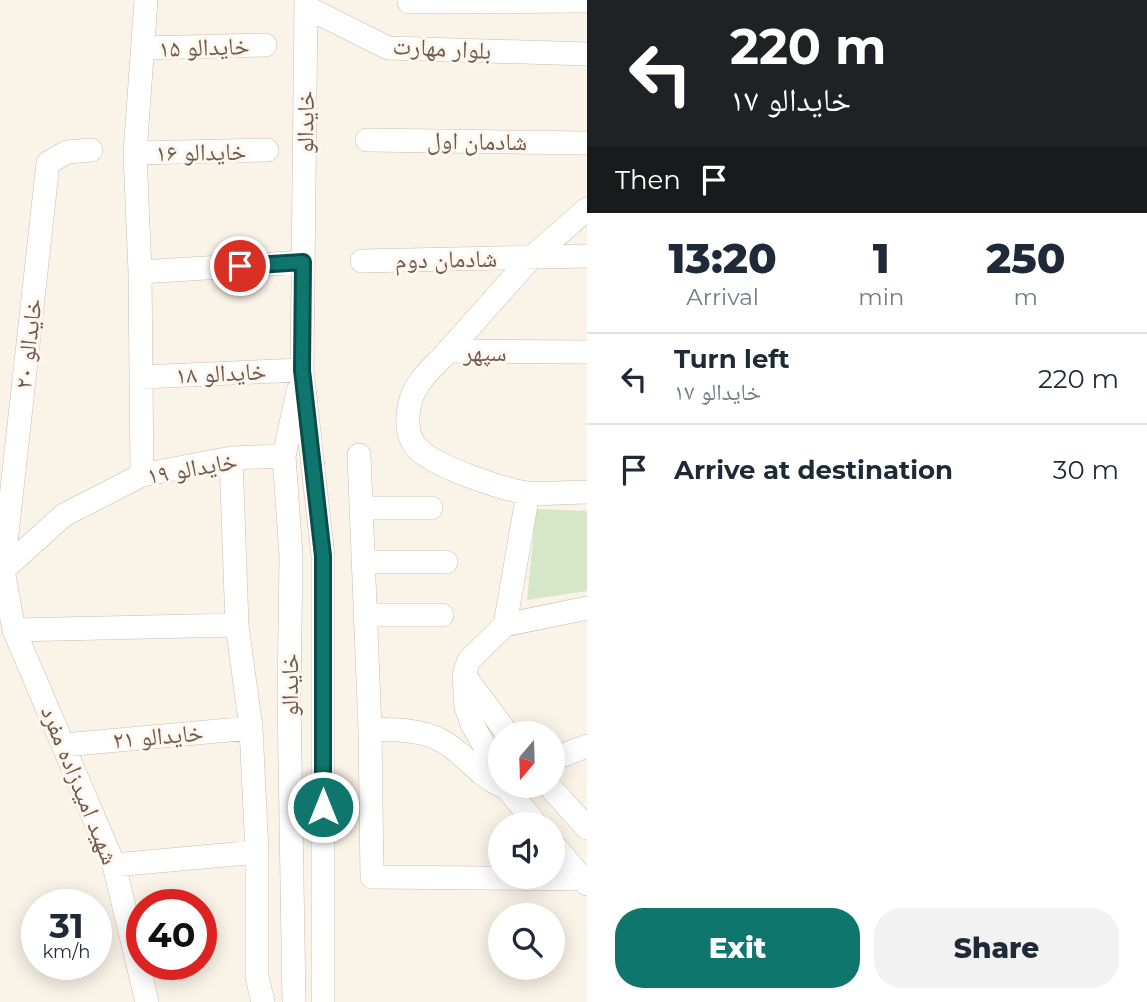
<!DOCTYPE html>
<html lang="en">
<head>
<meta charset="utf-8">
<style>
  :root { --surface:#fff; --page:#f2f2f3; --text:#1f2937; --muted:#747a83; --line:#e0e1e3; --accent:#0f766e }
  body { margin:0; font-family:Montserrat,"Noto Naskh Arabic",sans-serif; background:var(--page); color:var(--text); height:100vh; display:flex; flex-direction:column; font-size:26px; white-space:nowrap }
  * { box-sizing:border-box; margin:0 }
  p { font-size:23px; color:var(--muted) }
  .icon { flex:none; width:38px; height:38px; fill:none; stroke:currentColor; stroke-width:2; stroke-linecap:round; stroke-linejoin:round }
  .map { position:relative; flex:1; overflow:hidden }
  .side { display:flex; flex-direction:column; background:var(--surface); width:560px }
  .side>* { flex:none }
  .guide { background:#202124; color:#fff; overflow:hidden }
  .needle { width:46px; rotate:199deg }
  .tools { position:absolute; left:488px; top:721px; display:grid; gap:14px }
  .tools a { display:grid; place-items:center; width:77px; height:77px; border-radius:50%; background:var(--surface); box-shadow:0 4px 18px #0003; font-size:35px }
  .speed { position:absolute; left:21px; top:889px; display:flex; gap:14px; font-size:35px; font-weight:700; text-align:center }
  .speed>* { display:grid; place-content:center; width:91px; height:91px; border-radius:50%; background:var(--surface); box-shadow:0 4px 18px #0003; line-height:1 }
  .speed small { font-size:18px; font-weight:400 }
  .speed .limit { border:10px solid #d22; background:#fff; color:#111 }
  .pin { position:absolute; display:grid; place-items:center; width:60px; height:60px; color:#fff; margin:-30px; border:4px solid #fff; border-radius:50%; box-shadow:0 2px 7px #0007 }
  .me { position:absolute; width:77px; margin:-38px; rotate:0deg; stroke-linejoin:round; filter:drop-shadow(0 0 5px #0008) }
  .turn { display:flex; align-items:center; gap:24px; height:147px; padding:0 28px; font-size:32px }
  .turn .icon { width:91px; height:91px; stroke-width:2.5 }
  .turn b { display:block; font-size:49px; line-height:60px }
  .then { display:flex; align-items:center; height:66px; padding:0 28px; background:#0003; gap:14px; font-size:26px }
  .eta { display:flex; justify-content:space-evenly; align-items:center; height:119px; text-align:center }
  .eta b { font-size:42px; font-weight:800; line-height:49px }
  .button { display:flex; gap:14px; margin-top:auto; padding:14px 28px }
  .button a { flex:1; height:80px; border-radius:28px; background:var(--accent); color:#fff; font-size:28px; font-weight:800; line-height:80px; text-align:center }
  .button a+a { background:var(--page); color:var(--text) }
  ul { padding:0; list-style:none }
  li { display:flex; align-items:center; gap:21px; height:91px; padding:0 28px; border-top:2px solid var(--line) }
  li div { flex:1 }
  li b { display:block; font-size:26px }
  li em { font-style:normal }
  main { display:flex; flex:1; min-height:0 }
  .map>svg:first-child { display:block }
  .green { fill:#d6e7c8 }
  .lines { fill:none; stroke-linecap:round; stroke-linejoin:round }
  .minor-casing { stroke:#cbbbaf; stroke-width:24 }
  .minor { stroke:#fff; stroke-width:23 }
  .route-casing { stroke:#0a4d48; stroke-width:18 }
  .route { stroke:#0f766e; stroke-width:12 }
  .labels { text-anchor:middle; dominant-baseline:central; stroke-width:6; stroke-linejoin:round; paint-order:stroke }
  .street-label { font-size:24px; fill:#725a4f; stroke:#fdf7ef }
</style>
</head>
<body>
<main>
<div class="map">
<svg width="587" height="1002" viewBox="0 0 587 1002">
  <rect width="100%" height="100%" fill="#faf3e8"/>
  <!-- green -->
  <path class="green" d="M536 509 587 511V591L527 600Z"/>
  <g class="lines">
    <defs>
      <path id="minor" d="M306 0 302 370 323 556V1002
        M409 2 587 1
        M306 7 388 48 587 54
        M142 48 265 45
        M367 140 587 143
        M91 150 67 152 48 163 3 570 14 630 114 865 147 1002
        M135 153 267 150
        M362 261 587 256
        M140 272 303 262
        M448 351 531 258 587 209
        M587 352 448 351C439 362 426 372 419 383 407 400 402 433 418 449 436 467 502 489 527 493 546 495 568 492 587 492
        M141 377 302 370
        M359 455 370 729 372 877 582 879
        M231 458 237 625 251 728 257 852V977L263 1002
        M142 475 140 272 135 153 146 0
        M362 508H431
        M365 562H446
        M3 570 64 515 142 475 231 458 284 456
        M366 615H442
        M505 625 528 493
        M14 630 237 625
        M464 675 466 707 472 724 500 773
        M370 729C392 730 420 729 440 740 463 751 476 774 500 785
        M507 733 464 675 469 660 505 625 587 608
        M64 745 251 728
        M553 759 587 746
        M505 786 536 824
        M549 786 587 828
        M553 844 587 884
        M114 865 257 852
        M294 1002 289 699 291 556 284 456 298 391"/>
    </defs>
    <!-- minor casing -->
    <use href="#minor" class="minor-casing"/>
    <!-- minor -->
    <use href="#minor" class="minor"/>
  </g>
  <g class="lines">
    <defs>
      <path id="route" d="M240 266 303 262 302 370 323 556V807"/>
    </defs>
    <!-- route casing -->
    <use href="#route" class="route-casing"/>
    <!-- route -->
    <use href="#route" class="route"/>
  </g>
  <g class="labels">
    <!-- street labels -->
    <g class="street-label">
      <text transform="translate(204 47) rotate(-2)">خایدالو ۱۵</text>
      <text transform="translate(442 48) rotate(3)">بلوار مهارت</text>
      <text transform="translate(305 122) rotate(-89)">خایدالو</text>
      <text transform="translate(477 141) rotate(1)">شادمان اول</text>
      <text transform="translate(201 152) rotate(-1)">خایدالو ۱۶</text>
      <text transform="translate(446 259) rotate(-1)">شادمان دوم</text>
      <text transform="translate(28 344) rotate(-83)">خایدالو ۲۰</text>
      <text x="485" y="352">سپهر</text>
      <text transform="translate(221 373) rotate(-3)">خایدالو ۱۸</text>
      <text transform="translate(192 468) rotate(-10)">خایدالو ۱۹</text>
      <text transform="translate(289 685) rotate(-90)">خایدالو</text>
      <text transform="translate(158 736) rotate(-5)">خایدالو ۲۱</text>
      <text transform="translate(80 785) rotate(68)">شهید امیدزاده مفرد</text>
    </g>
  </g>
</svg>
<div class="tools">
<a><svg class="needle" viewBox="-14 -14 28 28"><path d="M0-13l5 13h-10z" fill="#e53935"/><path d="M0 13l5-13h-10z" fill="#747a83"/></svg></a>
<a><svg class="icon" aria-label="sound" viewBox="0 0 24 24"><path d="M4 9h4l5-4v14l-5-4H4zM17 9q2 3 0 6"/></svg></a>
<a><svg class="icon" aria-label="search" viewBox="0 0 24 24"><circle cx="10" cy="10" r="6"/><path d="M15 15l6 6"/></svg></a>
</div>
<div class="speed"><div>31<small>km/h</small></div><div class="limit">40</div></div>
<div class="pin" style="left:240px;top:266px;background:#d93025"><svg class="icon" aria-label="arrive" viewBox="0 0 24 24"><path d="M6 21V4h12l-3 4 3 4H6"/></svg></div>
<svg class="me" style="left:323px;top:807px" viewBox="-20 -20 40 40"><circle r="17" fill="#0f766e" stroke="#fff" stroke-width="3"/><path d="M0-11L8 9 0 5-8 9z" fill="#fff"/></svg>
</div>
<section class="side">
<div class="guide">
<div class="turn"><svg class="icon" aria-label="left" viewBox="0 0 24 24"><path d="M17 20v-9H6M10 6l-5 5 5 5"/></svg><div><b>220 m</b>خایدالو ۱۷</div></div>
<div class="then">Then<svg class="icon" aria-label="arrive" viewBox="0 0 24 24"><path d="M6 21V4h12l-3 4 3 4H6"/></svg></div>
</div>
<div class="eta">
<div><b>13:20</b><p>Arrival</p></div>
<div><b>1</b><p>min</p></div>
<div><b>250</b><p>m</p></div>
</div>
<ul>
<li><svg class="icon" aria-label="left" viewBox="0 0 24 24"><path d="M17 20v-9H6M10 6l-5 5 5 5"/></svg><div><b>Turn left</b><p>خایدالو ۱۷</p></div><em>220 m</em></li>
<li><svg class="icon" aria-label="arrive" viewBox="0 0 24 24"><path d="M6 21V4h12l-3 4 3 4H6"/></svg><div><b>Arrive at destination</b></div><em>30 m</em></li>
</ul>
<div class="button"><a>Exit</a><a>Share</a></div>
</section>
</main>
</body>
</html>
